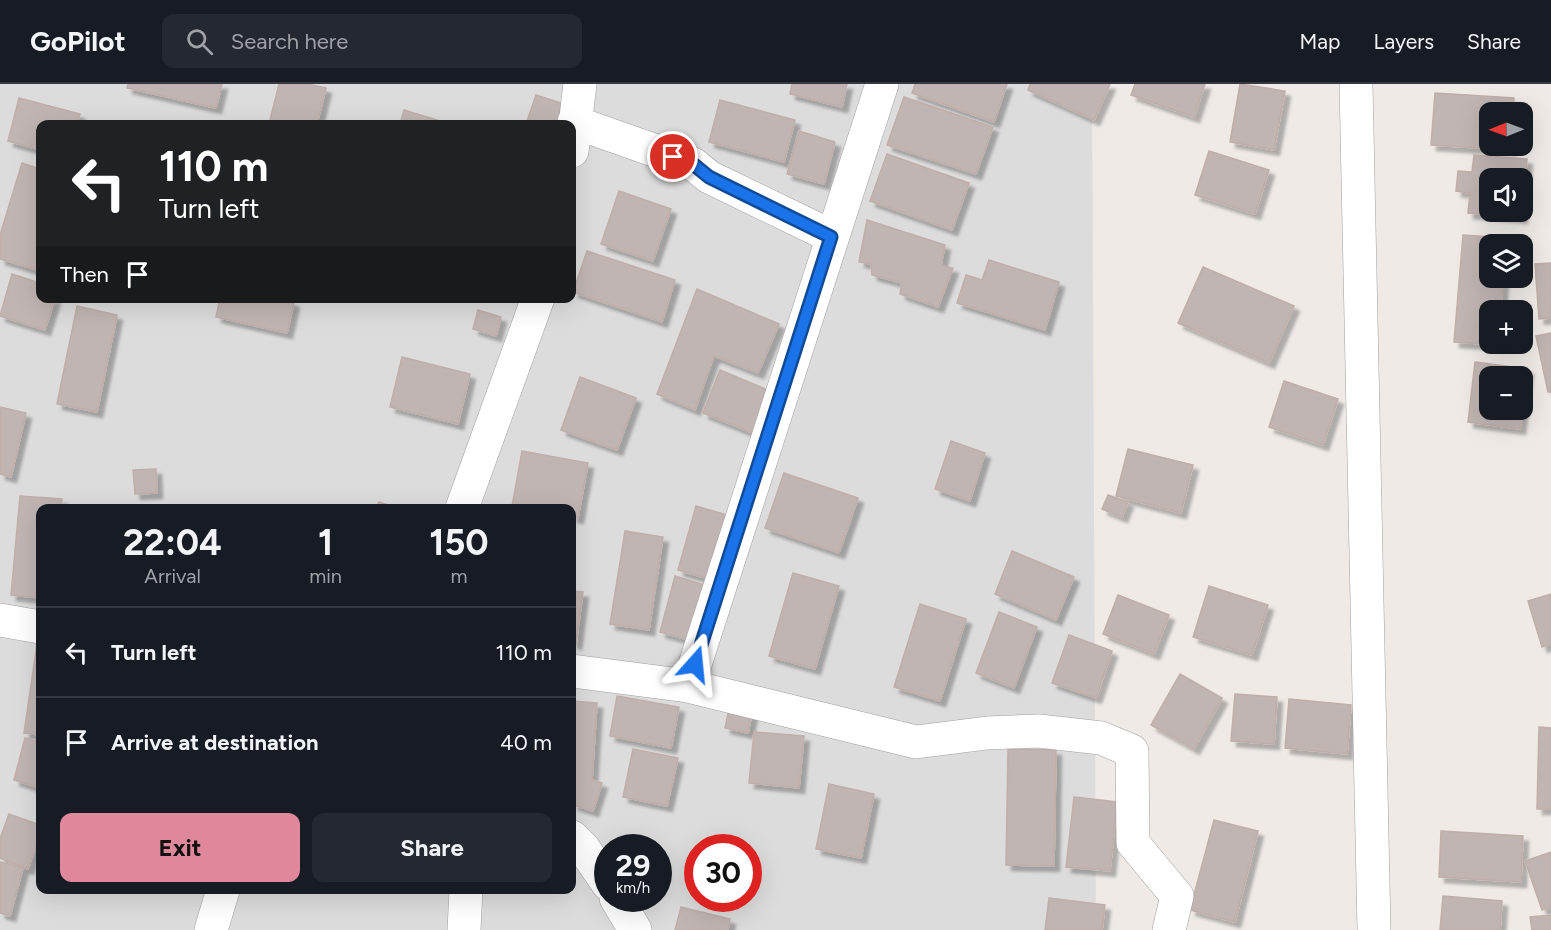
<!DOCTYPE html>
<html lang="en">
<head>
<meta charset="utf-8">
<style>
  :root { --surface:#171b24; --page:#242831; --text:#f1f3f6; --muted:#9ea1a6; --line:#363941; --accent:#df889c }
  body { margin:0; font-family:Figtree,sans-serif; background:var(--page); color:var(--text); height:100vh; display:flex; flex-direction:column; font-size:22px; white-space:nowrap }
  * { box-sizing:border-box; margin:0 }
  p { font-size:20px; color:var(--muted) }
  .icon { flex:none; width:33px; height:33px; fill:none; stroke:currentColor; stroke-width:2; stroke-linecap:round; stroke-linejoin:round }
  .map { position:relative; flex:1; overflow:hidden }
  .sheet { position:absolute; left:36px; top:420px; width:540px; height:390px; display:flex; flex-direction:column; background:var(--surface); border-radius:12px; box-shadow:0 6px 24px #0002 }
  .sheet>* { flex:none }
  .hud { position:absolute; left:36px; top:36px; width:540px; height:183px; border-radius:12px; box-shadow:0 6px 24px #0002; background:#202124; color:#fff; overflow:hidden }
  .needle { width:39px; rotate:269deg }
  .buttons { position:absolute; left:1479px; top:18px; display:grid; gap:12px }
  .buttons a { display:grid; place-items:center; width:54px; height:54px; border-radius:12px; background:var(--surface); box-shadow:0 6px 24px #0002; font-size:30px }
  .speed { position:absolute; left:594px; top:750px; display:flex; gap:12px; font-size:30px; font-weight:700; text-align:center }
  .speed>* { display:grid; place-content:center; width:78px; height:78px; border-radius:50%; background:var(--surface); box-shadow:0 6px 24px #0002; line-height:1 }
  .speed small { font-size:15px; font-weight:400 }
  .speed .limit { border:9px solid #d22; background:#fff; color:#111 }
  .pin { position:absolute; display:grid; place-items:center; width:51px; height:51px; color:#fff; margin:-26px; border:3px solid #fff; border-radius:50%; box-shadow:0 2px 6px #0007 }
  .me { position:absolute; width:66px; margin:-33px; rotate:18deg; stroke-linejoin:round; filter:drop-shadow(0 0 4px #0008) }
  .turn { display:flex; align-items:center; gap:21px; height:126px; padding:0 24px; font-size:27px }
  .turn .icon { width:78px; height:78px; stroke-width:2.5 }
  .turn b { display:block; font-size:42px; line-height:51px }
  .then { display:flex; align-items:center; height:57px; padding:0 24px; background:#0003; gap:12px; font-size:22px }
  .eta { display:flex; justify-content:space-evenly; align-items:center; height:102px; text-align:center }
  .eta b { font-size:36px; font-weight:700; line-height:42px }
  .primary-button { display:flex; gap:12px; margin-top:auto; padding:12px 24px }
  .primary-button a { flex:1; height:69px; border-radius:12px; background:var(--accent); color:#111; font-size:24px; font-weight:700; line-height:69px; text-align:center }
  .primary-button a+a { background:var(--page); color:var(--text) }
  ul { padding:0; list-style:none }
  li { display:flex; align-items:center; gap:18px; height:90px; padding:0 24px; border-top:2px solid var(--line) }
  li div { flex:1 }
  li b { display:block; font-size:22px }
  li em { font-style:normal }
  header { display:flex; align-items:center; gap:36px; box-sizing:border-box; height:84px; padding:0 30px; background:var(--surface); border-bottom:2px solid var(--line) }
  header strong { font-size:28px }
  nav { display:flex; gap:33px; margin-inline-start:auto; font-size:21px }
  .search { width:420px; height:54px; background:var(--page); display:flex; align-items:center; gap:15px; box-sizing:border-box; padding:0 21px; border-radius:12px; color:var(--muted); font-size:22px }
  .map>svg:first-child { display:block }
  .residential { fill:#dddcdc; fill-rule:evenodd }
  .building { fill:#c0b5b2; stroke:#c1aea8; stroke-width:1.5; fill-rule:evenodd; filter:url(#shadow) }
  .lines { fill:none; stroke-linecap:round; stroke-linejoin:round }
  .minor-casing { stroke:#a0a0a0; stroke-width:34 }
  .minor { stroke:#fff; stroke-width:33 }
  .route-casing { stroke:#114b97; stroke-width:15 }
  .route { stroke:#1a73e8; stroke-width:10 }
</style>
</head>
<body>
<header>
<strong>GoPilot</strong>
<div class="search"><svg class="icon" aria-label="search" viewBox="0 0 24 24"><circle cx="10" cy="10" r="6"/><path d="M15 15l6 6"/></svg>Search here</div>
<nav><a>Map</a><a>Layers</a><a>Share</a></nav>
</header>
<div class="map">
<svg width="1551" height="846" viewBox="0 0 1551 846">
  <defs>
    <filter id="shadow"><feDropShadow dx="5.5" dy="5.5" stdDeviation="1.5" flood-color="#0004"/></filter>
  </defs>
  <rect width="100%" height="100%" fill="#efeae6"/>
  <!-- residential -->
  <path class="residential" d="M0 0H1092L1096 846H0ZM40 40H572V214H40ZM40 424H572V806H40ZM608 764H658V814H608ZM698 764H748V814H698Z"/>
  <!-- building -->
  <path class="building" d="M128 0H222L216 24 127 4Z
    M279 0H308L326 4 317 40H269Z
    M792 0H847L842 23 790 10Z
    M915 0H1007L994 38 912 9Z
    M1030 0H1110L1094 36 1028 6Z
    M1135 0H1205L1194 33 1131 11Z
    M1240 0 1285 7 1274 66 1230 58Z
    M1435 9 1514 14 1513 28H1490V62H1511V66L1431 61Z
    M536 11 567 21 560 40H526Z
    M904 13 993 43 976 90 887 61Z
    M19 14 80 30 77 40H40V66L8 57Z
    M720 16 795 36 784 78 709 58Z
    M404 26 450 40H400Z
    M799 47 835 58 824 100 787 90Z
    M1209 67 1269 86 1255 130 1195 111Z
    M887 70 969 99 952 146 870 117Z
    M1474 71 1527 75 1522 134 1468 129 1470 109 1456 107 1458 87 1472 88ZM1490 94H1522V128H1490Z
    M22 79 40 85V175L37 186 0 175V151Z
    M619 107 671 125 653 177 601 160Z
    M867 136 945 161 941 182 953 184 938 223 900 210 902 199 872 191 871 180 859 178Z
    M1463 151 1506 154V160H1490V194H1503L1501 226H1490V260H1498V261L1454 258Z
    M587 167 675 196 662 238 573 208Z
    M989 176 1059 198 1045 246 957 219 966 191 982 196Z
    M1551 179V234L1539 235 1535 180Z
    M1203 183 1294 222 1269 279 1178 239Z
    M12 190 40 199V214H55L45 246 0 232Z
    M697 205 779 240 758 289 714 272 695 326 657 310Z
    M220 214H280L294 218 287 249 216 233Z
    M77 222 117 231 97 328 57 320Z
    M478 226 501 233 496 252 473 245Z
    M1551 249V308H1548L1536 252Z
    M402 273 470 290 458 340 390 323Z
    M1475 278 1528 285 1520 345 1468 338ZM1490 292H1522V326H1490Z
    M720 286 770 307 753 349 703 329Z
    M580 293 636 314 617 366 561 346Z
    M1284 297 1338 315 1323 361 1269 343Z
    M0 323 26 329 11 393 0 390Z
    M951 357 985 369 970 417 935 405Z
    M1128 365 1193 381 1181 429 1116 412Z
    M522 367 588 379 578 434 572 433V424H526L512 422Z
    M156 385 157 409 135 410 133 386Z
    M784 389 858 414 839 469 765 444Z
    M1108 411 1128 418 1122 433 1102 425Z
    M20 412 62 415 61 424H40V514L11 511Z
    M379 418 397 424H376Z
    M696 422 727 431 709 495 678 486Z
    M625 447 663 453 649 546 610 540Z
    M1012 467 1074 493 1056 536 995 510Z
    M793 489 839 502 815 585 769 572Z
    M675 492 705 501 689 556 660 548Z
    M1209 502 1268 521 1252 571 1193 553Z
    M572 507 583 508 576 560 572 559Z
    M1551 510V560L1542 563 1528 517Z
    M1118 511 1169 531 1154 570 1103 550Z
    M920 520 966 535 940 617 894 603Z
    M999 528 1037 543 1014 604 976 589Z
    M1069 551 1112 567 1096 614 1052 599Z
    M37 560H40V651L24 649Z
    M1180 590 1222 614 1194 665 1151 641Z
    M1235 610 1277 613 1274 660 1231 657Z
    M617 612 679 623 671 664 610 652Z
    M1289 615 1351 621 1347 670 1285 664Z
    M572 617 597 619 592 696 602 699 593 727 573 721Z
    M729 625 752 629 748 649 725 644Z
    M1539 643 1551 644V725H1537Z
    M754 648 804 652 799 704 749 699Z
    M25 654 40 658V704L14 696Z
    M633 665 678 674 667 722 623 713Z
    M1008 665 1056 666 1054 782 1006 781Z
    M829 700 874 710 861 774 816 765Z
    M1074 713 1117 718 1110 787 1066 783Z
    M9 730 40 741V751L28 785 0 774V755Z
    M1214 736 1258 747 1235 838 1190 826Z
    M1441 747 1523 752 1521 798 1439 793Z
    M1551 768V823L1542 826 1525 777Z
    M0 778 23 784 10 832 0 829Z
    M1443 812 1502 817 1500 846H1440Z
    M1049 814 1105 821 1102 846H1045Z
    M681 823 730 835 728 846H675Z
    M1551 831V846H1532L1530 833Z"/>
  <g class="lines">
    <defs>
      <path id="minor" d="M1356 0 1374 846
        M574 38 693 80 709 93 831 152
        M572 67 580 0
        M462 424 538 214
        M0 536 40 543
        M572 587 688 602 916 658 987 649 1039 647 1101 654 1132 667 1133 759 1177 812 1169 846
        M688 602 882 0
        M572 753 584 765 608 800
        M616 814 635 846
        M211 846 223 806
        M464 846 466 806"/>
    </defs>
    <!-- minor casing -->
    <use href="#minor" class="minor-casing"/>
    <!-- minor -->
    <use href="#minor" class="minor"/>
  </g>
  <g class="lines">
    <defs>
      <path id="route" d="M673 73 693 80 709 93 831 153 695 580"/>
    </defs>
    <!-- route casing -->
    <use href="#route" class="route-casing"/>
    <!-- route -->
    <use href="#route" class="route"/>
  </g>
</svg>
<div class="buttons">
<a><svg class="needle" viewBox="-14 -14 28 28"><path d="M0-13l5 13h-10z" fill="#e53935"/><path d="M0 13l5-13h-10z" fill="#9ea1a6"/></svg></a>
<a><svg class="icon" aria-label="sound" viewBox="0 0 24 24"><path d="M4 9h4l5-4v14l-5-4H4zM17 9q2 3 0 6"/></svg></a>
<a><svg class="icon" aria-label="layers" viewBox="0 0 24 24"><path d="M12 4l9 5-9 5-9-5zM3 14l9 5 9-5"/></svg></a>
<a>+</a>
<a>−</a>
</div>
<div class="speed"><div>29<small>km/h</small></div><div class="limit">30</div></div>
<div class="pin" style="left:673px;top:73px;background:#d93025"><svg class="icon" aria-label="arrive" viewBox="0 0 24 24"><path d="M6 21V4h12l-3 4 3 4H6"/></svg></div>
<svg class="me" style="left:695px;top:580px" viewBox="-20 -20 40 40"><path d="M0-17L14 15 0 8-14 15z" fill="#1a73e8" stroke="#fff" stroke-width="4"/></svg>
<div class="hud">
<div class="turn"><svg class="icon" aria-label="left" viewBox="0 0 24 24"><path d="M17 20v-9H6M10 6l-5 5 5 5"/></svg><div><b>110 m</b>Turn left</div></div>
<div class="then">Then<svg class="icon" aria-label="arrive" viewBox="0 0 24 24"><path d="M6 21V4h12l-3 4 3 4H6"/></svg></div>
</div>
<section class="sheet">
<div class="eta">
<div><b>22:04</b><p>Arrival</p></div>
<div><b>1</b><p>min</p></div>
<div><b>150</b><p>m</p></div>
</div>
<ul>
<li><svg class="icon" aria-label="left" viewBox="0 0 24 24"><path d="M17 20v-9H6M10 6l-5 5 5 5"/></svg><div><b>Turn left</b></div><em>110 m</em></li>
<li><svg class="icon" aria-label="arrive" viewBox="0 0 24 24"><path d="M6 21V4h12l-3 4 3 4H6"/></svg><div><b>Arrive at destination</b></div><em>40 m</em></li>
</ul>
<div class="primary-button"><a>Exit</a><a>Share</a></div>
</section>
</div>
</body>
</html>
